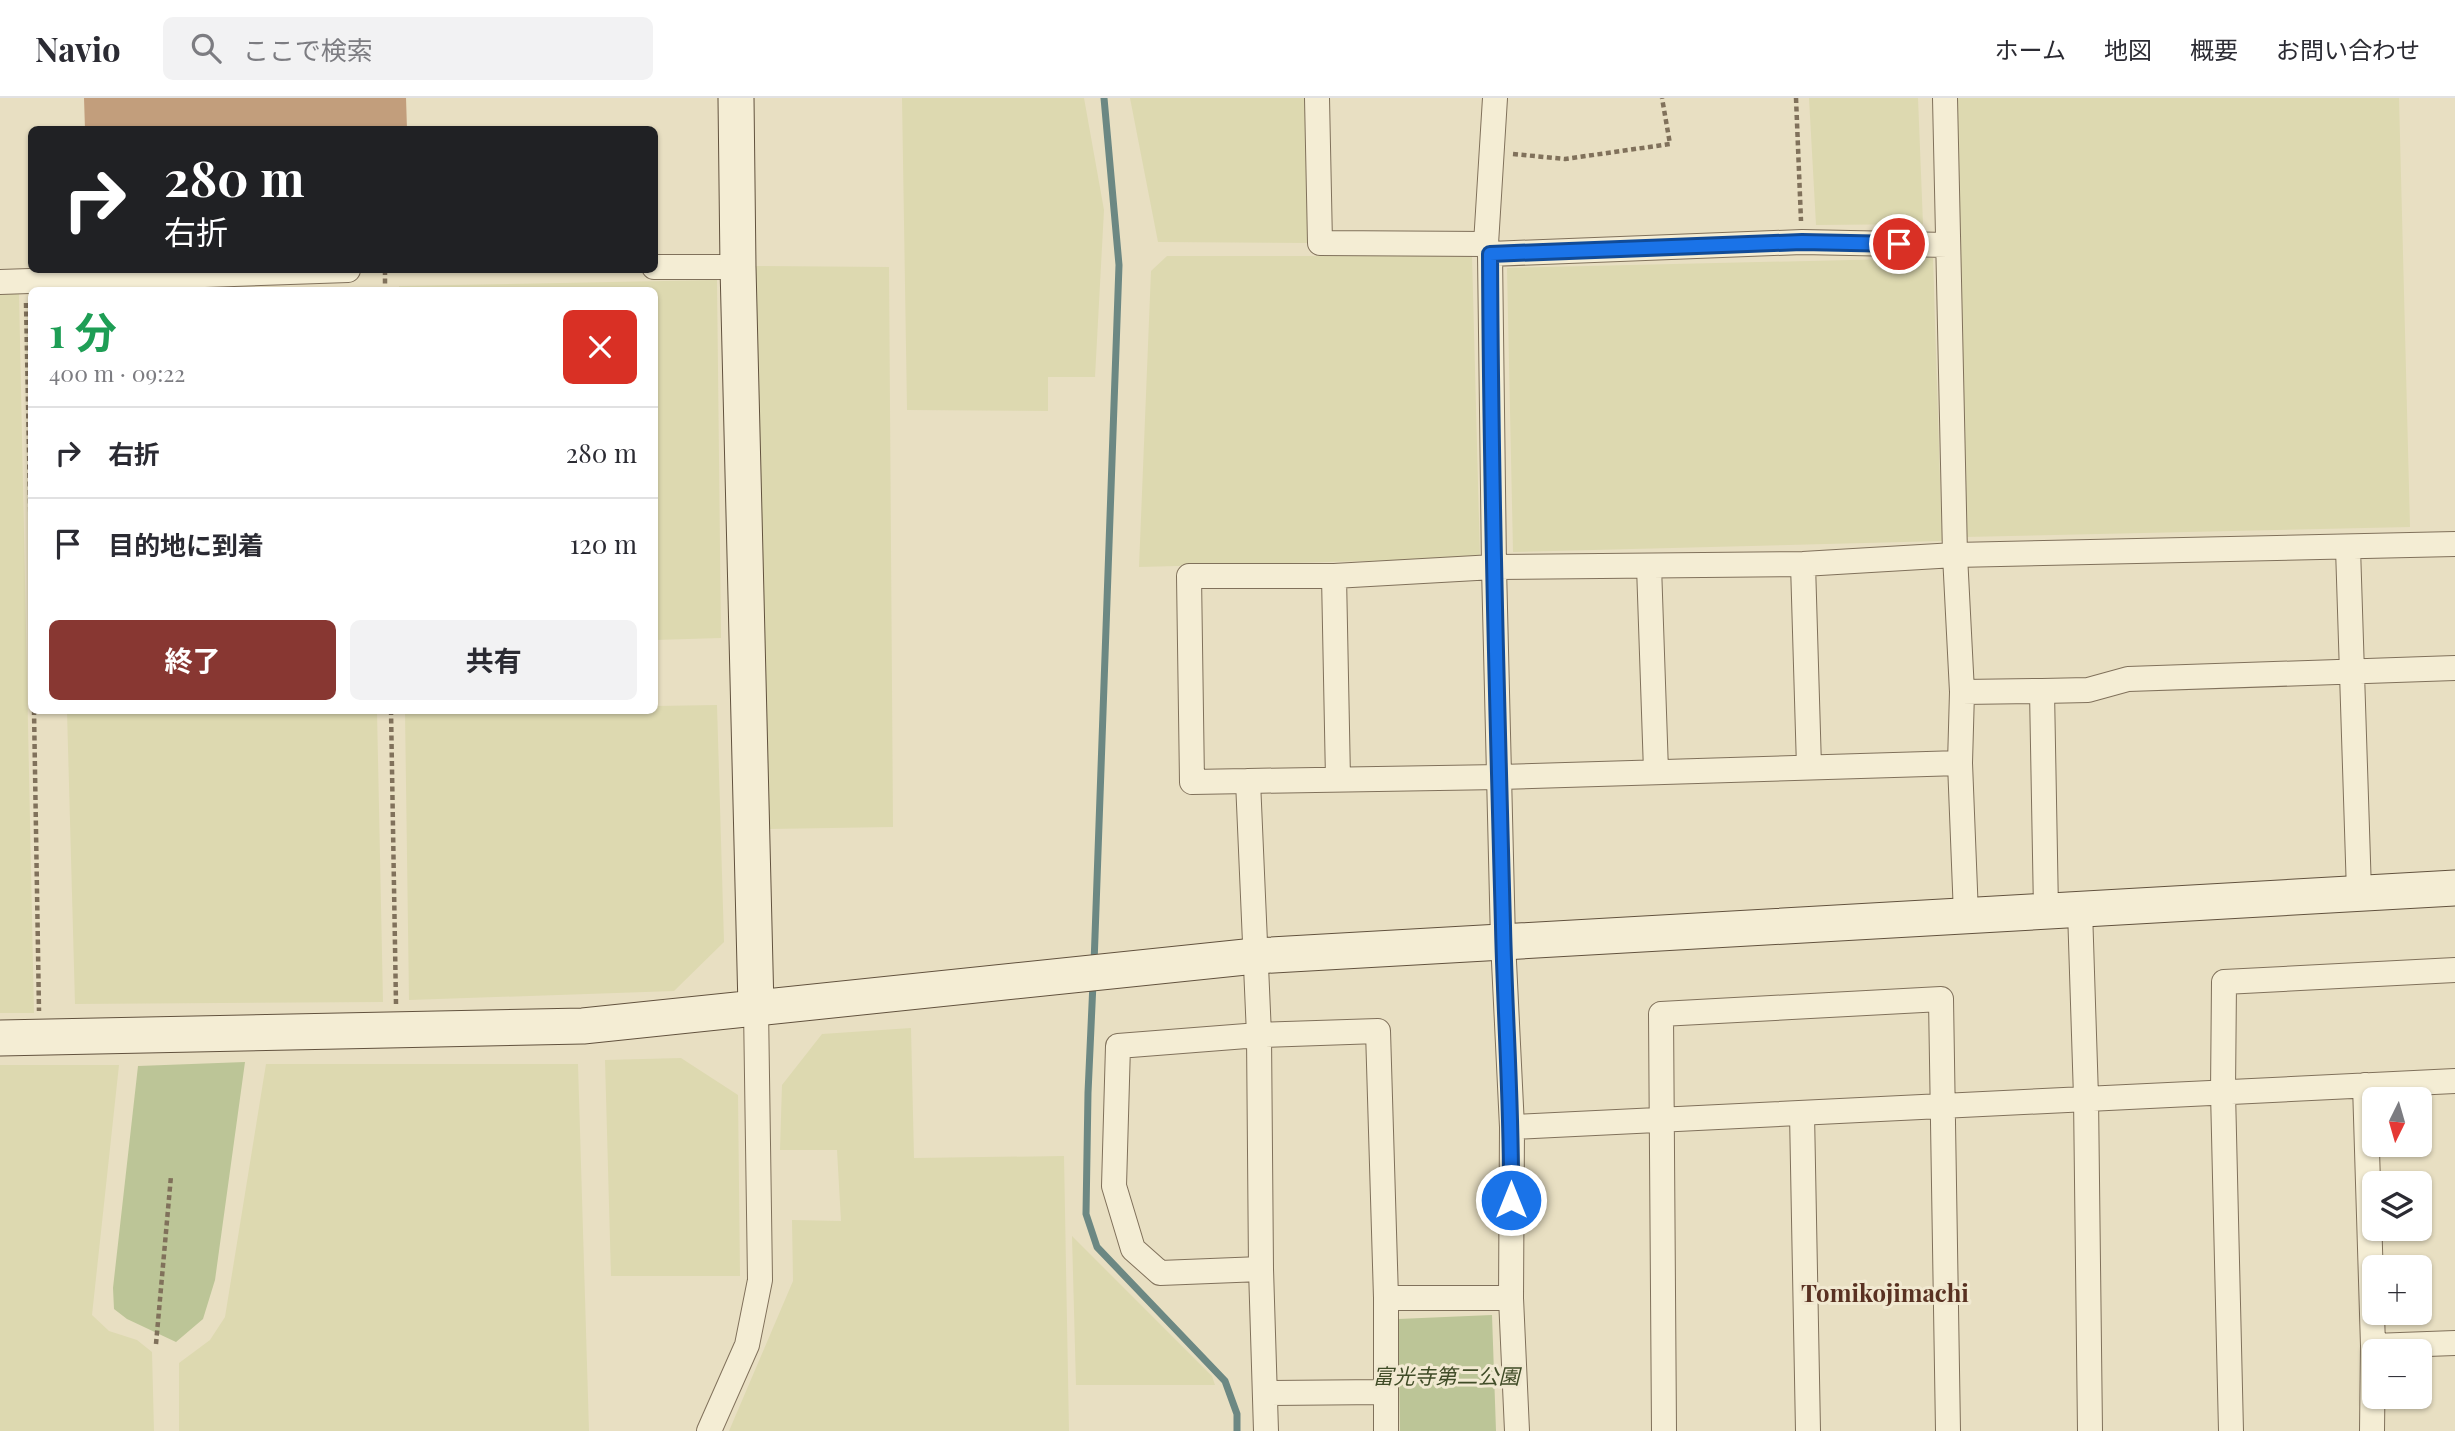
<!DOCTYPE html>
<html lang="ja">
<head>
<meta charset="utf-8">
<style>
  :root { --surface:#fff; --page:#f2f2f3; --text:#2b2b33; --muted:#7c7c81; --line:#e1e1e2; --accent:#883732 }
  body { margin:0; font-family:"Playfair Display","Noto Sans JP",serif; background:var(--page); color:var(--text); height:100vh; display:flex; flex-direction:column; font-size:26px; white-space:nowrap }
  * { box-sizing:border-box; margin:0 }
  p { font-size:23px; color:var(--muted) }
  .icon { flex:none; width:38px; height:38px; fill:none; stroke:currentColor; stroke-width:2; stroke-linecap:round; stroke-linejoin:round }
  .map { position:relative; flex:1; overflow:hidden }
  .sheet { position:absolute; left:28px; top:189px; width:630px; height:427px; display:flex; flex-direction:column; background:var(--surface); border-radius:10px; box-shadow:0 2px 5px #0004 }
  .sheet>* { flex:none }
  .banner { position:absolute; left:28px; top:28px; width:630px; height:147px; border-radius:10px; box-shadow:0 2px 5px #0004; background:#202124; color:#fff; overflow:hidden }
  .needle { width:46px; rotate:185deg }
  .fabs { position:absolute; left:2362px; top:989px; display:grid; gap:14px }
  .fabs a { display:grid; place-items:center; width:70px; height:70px; border-radius:10px; background:var(--surface); box-shadow:0 2px 5px #0004; font-size:35px }
  .pin { position:absolute; display:grid; place-items:center; width:60px; height:60px; color:#fff; margin:-30px; border:4px solid #fff; border-radius:50%; box-shadow:0 2px 7px #0007 }
  .me { position:absolute; width:77px; margin:-38px; rotate:0deg; stroke-linejoin:round; filter:drop-shadow(0 0 5px #0008) }
  .turn { display:flex; align-items:center; gap:24px; height:147px; padding:0 21px; font-size:32px }
  .turn .icon { width:91px; height:91px; stroke-width:2.5 }
  .turn b { display:block; font-size:49px; line-height:60px }
  .round { display:grid; place-items:center; flex:none; width:74px; height:74px; border-radius:10px; background:var(--page) }
  .overview { display:flex; align-items:center; justify-content:space-between; height:119px; padding:0 21px }
  h1 { font-size:42px; font-weight:700; line-height:52px; color:#1e9e55 }
  .button { display:flex; gap:14px; margin-top:auto; padding:14px 21px }
  .button a { flex:1; height:80px; border-radius:10px; background:var(--accent); color:#fff; font-size:28px; font-weight:700; line-height:80px; text-align:center }
  .button a+a { background:var(--page); color:var(--text) }
  ul { padding:0; list-style:none }
  li { display:flex; align-items:center; gap:21px; height:91px; padding:0 21px; border-top:2px solid var(--line) }
  li div { flex:1 }
  li b { display:block; font-size:26px }
  li em { font-style:normal }
  header { display:flex; align-items:center; gap:42px; box-sizing:border-box; height:98px; padding:0 35px; background:var(--surface); border-bottom:2px solid var(--line) }
  header strong { font-size:33px }
  nav { display:flex; gap:38px; margin-inline-start:auto; font-size:24px }
  .search { width:490px; height:63px; background:var(--page); display:flex; align-items:center; gap:18px; box-sizing:border-box; padding:0 24px; border-radius:10px; color:var(--muted); font-size:26px }
  .map>svg:first-child { display:block }
  .farmland { fill:#ddd9b0 }
  .green { fill:#bcc597 }
  .lines { fill:none; stroke-linecap:round; stroke-linejoin:round }
  .stream { stroke:#6c8883; stroke-width:7 }
  .building { fill:#c29e7c }
  .street-casing { stroke:#80715b; stroke-width:26 }
  .secondary-casing { stroke:#62523e; stroke-width:37 }
  .path { stroke:#80715b; stroke-width:4.5; stroke-dasharray:5 3.5; stroke-linecap:butt }
  .street { stroke:#f4edd4; stroke-width:24 }
  .secondary { stroke:#f4edd4; stroke-width:35 }
  .route-casing { stroke:#114b97; stroke-width:18 }
  .route { stroke:#1a73e8; stroke-width:12 }
  .labels { text-anchor:middle; dominant-baseline:central; stroke-width:6; stroke-linejoin:round; paint-order:stroke }
  .park-label { font-size:21px; font-style:italic; fill:#404c27; stroke:#f1e9d1 }
  .quarter-label { font-size:24px; font-weight:bold; fill:#593122; stroke:#f1e9d1 }
</style>
</head>
<body>
<header>
<strong>Navio</strong>
<div class="search"><svg class="icon" aria-label="search" viewBox="0 0 24 24"><circle cx="10" cy="10" r="6"/><path d="M15 15l6 6"/></svg>ここで検索</div>
<nav><a>ホーム</a><a>地図</a><a>概要</a><a>お問い合わせ</a></nav>
</header>
<div class="map">
<svg width="2455" height="1333" viewBox="0 0 2455 1333">
  <rect width="100%" height="100%" fill="#e8dfc2"/>
  <!-- farmland -->
  <path class="farmland" d="M902 0H1084L1104 112 1095 279H1048V313L907 312Z
    M1130 0H1305L1309 145 1158 144Z
    M1809 0H1918L1923 126 1816 127Z
    M1956 0H2399L2410 429 1964 439Z
    M1167 158H1472L1480 460 1139 469 1151 173Z
    M1933 160 1942 443 1513 454 1507 170Z
    M755 168 889 169 893 729 769 731Z
    M717 182 721 540 655 542 654 192H399V188Z
    M0 195H19L34 915H0Z
    M717 607 724 844 674 893 409 902 405 613 654 612 655 608Z
    M67 613H377L383 904 75 906Z
    M911 930 914 1060 1064 1058 1069 1333H729L793 1183 792 1122 841 1123 837 1052H780L782 987 822 936Z
    M681 960 738 997 740 1178H611L605 962Z
    M266 966H578L589 1333H179V1265L210 1242 225 1219Z
    M0 967H119L92 1217 109 1233 137 1242 152 1254 154 1333H0Z
    M1072 1138 1212 1278 1215 1287H1076Z"/>
  <!-- green -->
  <path class="green" d="M245 964 215 1182 203 1221 176 1244 127 1221 114 1211 113 1190 138 968Z
    M1492 1217 1496 1333H1400L1398 1221Z"/>
  <g class="lines">
    <!-- stream -->
    <path class="stream" d="M1094 866 1119 167 1104 0
      M1093 885 1088 995 1086 1116 1097 1149 1225 1283 1237 1316V1333"/>
  </g>
  <!-- building -->
  <path class="building" d="M84 0H406L407 32H85Z"/>
  <g class="lines">
    <defs>
      <path id="street" d="M1317 0 1320 145 1486 146
        M1495 0 1486 146 1490 156 1494 469 1503 843 1512 1029 1511 1200 1517 1333
        M1490 156 1802 144 1947 147
        M654 169H738
        M0 184 348 172
        M2348 450 2359 794
        M1803 466 1809 669
        M1649 468 1656 673
        M1334 478 1338 681
        M1962 594 2042 593
        M1960 665 1966 817
        M1248 683 1192 684 1189 478H1334L1494 469 1803 466 1955 457 2455 446
        M2046 812 2042 593 2088 592 2128 581 2455 570
        M2080 812 2086 999 2090 1333
        M2365 987 2373 1248 2372 1333
        M1802 1015 1808 1333
        M1512 1029C1826 1015 2140 996 2455 983
        M1261 1171 1160 1175 1133 1151 1114 1088 1118 948 1259 937 1261 1171 1266 1333
        M1386 1200H1511
        M2373 1248 2455 1245
        M1265 1295 1385 1294
        M709 1333 747 1247 760 1182 756 910
        M1386 1333V1200L1378 933 1259 937 1248 683 1500 679 1960 665 1962 594 1955 457 1945 0
        M1664 1333 1661 916 1941 901 1948 1333
        M2231 1333 2223 994 2224 884 2455 872"/>
      <path id="secondary" d="M736 0 738 169 756 910
        M0 940 583 928 1255 858 2455 790"/>
    </defs>
    <!-- street casing -->
    <use href="#street" class="street-casing"/>
    <!-- secondary casing -->
    <use href="#secondary" class="secondary-casing"/>
    <!-- path -->
    <path class="path" d="M1796 0 1801 123
      M1513 56 1565 61 1670 46 1662 0
      M385 172V192
      M26 205 32 502
      M34 612 39 913
      M391 612 396 906
      M156 1246 171 1078"/>
    <!-- street -->
    <use href="#street" class="street"/>
    <!-- secondary -->
    <use href="#secondary" class="secondary"/>
  </g>
  <g class="lines">
    <defs>
      <path id="route" d="M1511 1102C1512 1011 1505 919 1503 828 1497 604 1491 380 1490 156L1802 144 1899 146"/>
    </defs>
    <!-- route casing -->
    <use href="#route" class="route-casing"/>
    <!-- route -->
    <use href="#route" class="route"/>
  </g>
  <g class="labels">
    <!-- park labels -->
    <g class="park-label">
      <text x="1446" y="1277">富光寺第二公園</text>
    </g>
    <!-- quarter labels -->
    <g class="quarter-label">
      <text x="1885" y="1194">Tomikojimachi</text>
    </g>
  </g>
</svg>
<div class="fabs">
<a><svg class="needle" viewBox="-14 -14 28 28"><path d="M0-13l5 13h-10z" fill="#e53935"/><path d="M0 13l5-13h-10z" fill="#7c7c81"/></svg></a>
<a><svg class="icon" aria-label="layers" viewBox="0 0 24 24"><path d="M12 4l9 5-9 5-9-5zM3 14l9 5 9-5"/></svg></a>
<a>+</a>
<a>−</a>
</div>
<div class="pin" style="left:1899px;top:146px;background:#d93025"><svg class="icon" aria-label="arrive" viewBox="0 0 24 24"><path d="M6 21V4h12l-3 4 3 4H6"/></svg></div>
<svg class="me" style="left:1511px;top:1102px" viewBox="-20 -20 40 40"><circle r="17" fill="#1a73e8" stroke="#fff" stroke-width="3"/><path d="M0-11L8 9 0 5-8 9z" fill="#fff"/></svg>
<div class="banner">
<div class="turn"><svg class="icon" aria-label="right" viewBox="0 0 24 24"><path d="M7 20v-9h11M14 6l5 5-5 5"/></svg><div><b>280 m</b>右折</div></div>
</div>
<section class="sheet">
<div class="overview"><div><h1>1 分</h1><p>400 m · 09:22</p></div><a class="round" style="background:#d93025;color:#fff"><svg class="icon" aria-label="close" viewBox="0 0 24 24"><path d="M6 6l12 12M18 6L6 18"/></svg></a></div>
<ul>
<li><svg class="icon" aria-label="right" viewBox="0 0 24 24"><path d="M7 20v-9h11M14 6l5 5-5 5"/></svg><div><b>右折</b></div><em>280 m</em></li>
<li><svg class="icon" aria-label="arrive" viewBox="0 0 24 24"><path d="M6 21V4h12l-3 4 3 4H6"/></svg><div><b>目的地に到着</b></div><em>120 m</em></li>
</ul>
<div class="button"><a>終了</a><a>共有</a></div>
</section>
</div>
</body>
</html>
